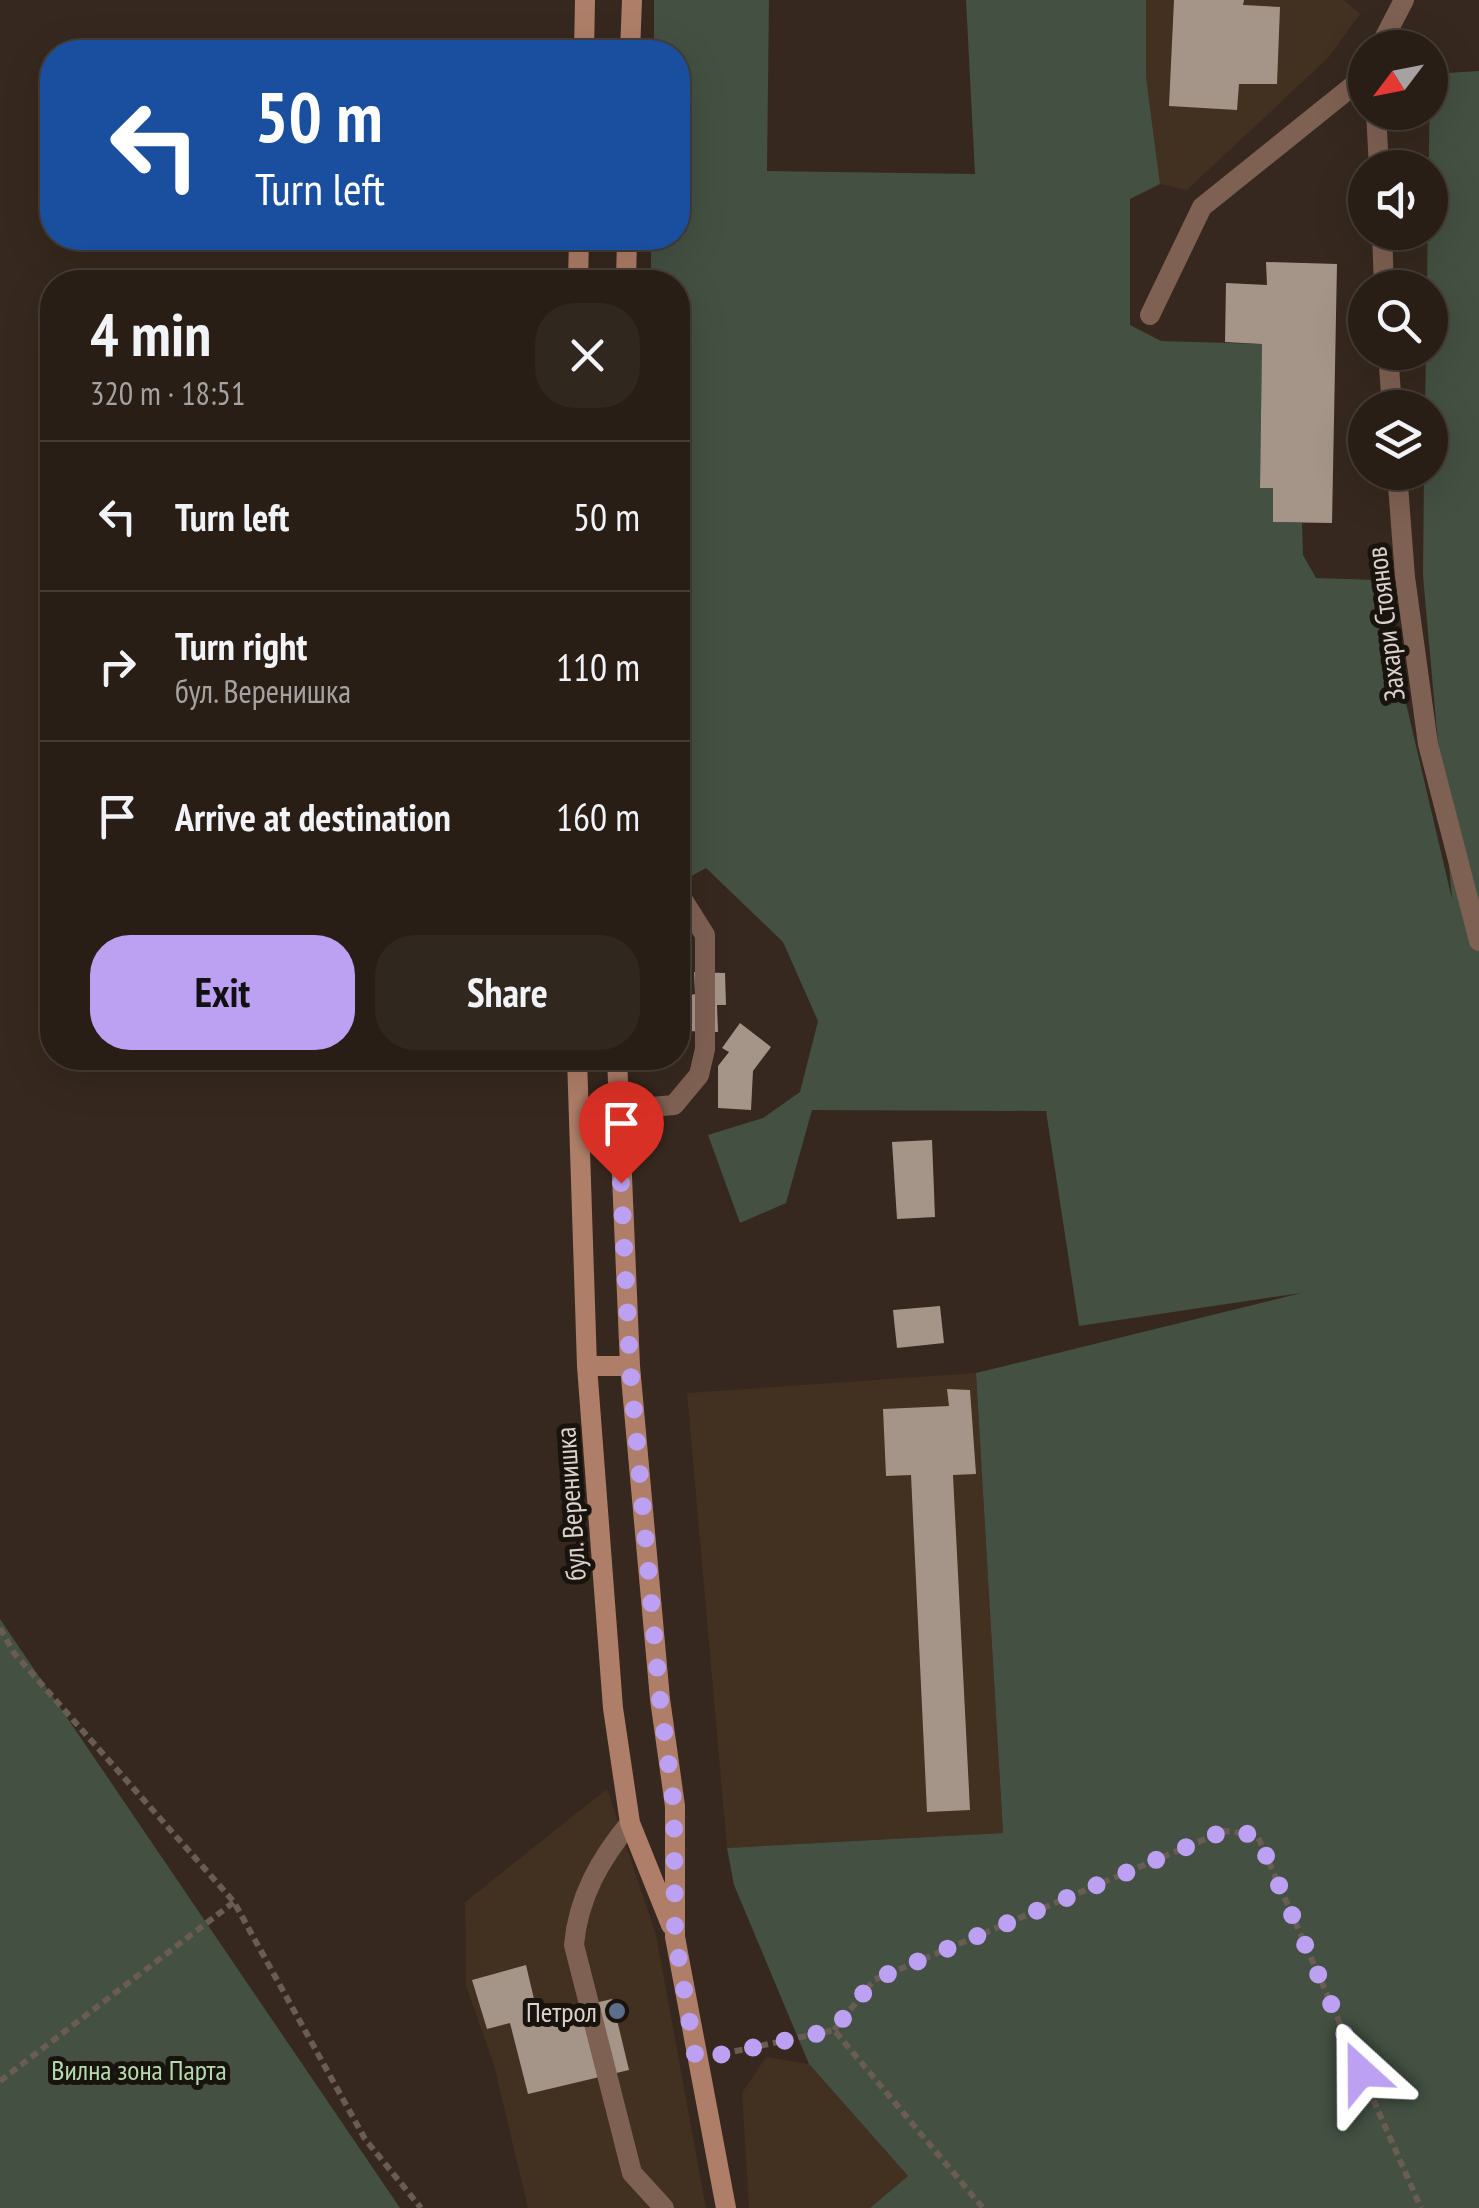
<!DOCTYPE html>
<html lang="en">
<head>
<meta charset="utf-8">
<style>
  :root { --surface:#281e16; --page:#30271f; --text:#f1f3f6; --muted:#a5a2a1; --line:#443c35; --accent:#bca0f2 }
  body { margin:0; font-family:"PT Sans Narrow",sans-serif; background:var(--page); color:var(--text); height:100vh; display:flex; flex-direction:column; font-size:38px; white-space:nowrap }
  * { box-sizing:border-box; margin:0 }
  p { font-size:32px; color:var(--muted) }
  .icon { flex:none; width:55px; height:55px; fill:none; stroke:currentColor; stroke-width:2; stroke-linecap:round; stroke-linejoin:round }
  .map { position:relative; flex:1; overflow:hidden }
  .side { position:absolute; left:40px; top:270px; width:650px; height:800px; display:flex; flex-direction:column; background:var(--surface); border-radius:40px; box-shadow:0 10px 40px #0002,0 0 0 2px var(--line) }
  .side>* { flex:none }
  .guide { position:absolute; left:40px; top:40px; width:650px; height:210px; border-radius:40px; box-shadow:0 10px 40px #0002,0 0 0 2px var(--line); background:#1a4fa0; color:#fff; overflow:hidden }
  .needle { width:65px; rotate:238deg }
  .controls { position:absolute; left:1348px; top:30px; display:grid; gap:20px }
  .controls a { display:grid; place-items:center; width:100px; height:100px; border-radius:50%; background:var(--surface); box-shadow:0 10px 40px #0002,0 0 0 2px var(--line); font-size:50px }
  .pin { position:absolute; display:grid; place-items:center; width:85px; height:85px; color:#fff; margin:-102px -42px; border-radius:50% 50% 50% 0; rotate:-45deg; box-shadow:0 0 10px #0007 }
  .pin .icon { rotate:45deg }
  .me { position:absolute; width:110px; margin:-55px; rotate:336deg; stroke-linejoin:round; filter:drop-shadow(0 0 8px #0008) }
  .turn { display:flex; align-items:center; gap:35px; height:210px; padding:0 50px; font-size:45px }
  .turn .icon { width:130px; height:130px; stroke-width:2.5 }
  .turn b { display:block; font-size:70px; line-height:85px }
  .round { display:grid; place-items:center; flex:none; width:105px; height:105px; border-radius:40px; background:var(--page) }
  .head { display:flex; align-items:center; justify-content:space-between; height:170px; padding:0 50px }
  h1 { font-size:60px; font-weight:800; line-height:75px }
  .action { display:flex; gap:20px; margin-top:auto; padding:20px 50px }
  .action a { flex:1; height:115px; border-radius:40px; background:var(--accent); color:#111; font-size:40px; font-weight:800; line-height:115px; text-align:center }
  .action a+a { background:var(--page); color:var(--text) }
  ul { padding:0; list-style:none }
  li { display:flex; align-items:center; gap:30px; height:150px; padding:0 50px; border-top:2px solid var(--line) }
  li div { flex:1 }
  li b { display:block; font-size:38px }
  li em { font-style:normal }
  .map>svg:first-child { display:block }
  .built { fill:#423020 }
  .green { fill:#435042 }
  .building { fill:#a59488 }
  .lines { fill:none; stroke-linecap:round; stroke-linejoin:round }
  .path { stroke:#685c53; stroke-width:6; stroke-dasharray:8 5; stroke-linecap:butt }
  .service { stroke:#7f6153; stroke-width:20 }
  .minor { stroke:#7f6153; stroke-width:20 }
  .secondary { stroke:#ae7e68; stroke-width:20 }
  .route { stroke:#bca0f2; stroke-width:18; stroke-dasharray:0 32.4 }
  .service-dot { fill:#5c6f8a; stroke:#19130e; stroke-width:4 }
  .labels { text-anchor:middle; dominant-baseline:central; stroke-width:10; stroke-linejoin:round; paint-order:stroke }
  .street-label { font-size:28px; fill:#dbd2cc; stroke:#19130e }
  .poi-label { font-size:28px; fill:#dbd2cc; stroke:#19130e; text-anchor:end }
  .park-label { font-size:28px; fill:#b4daaf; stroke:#19130e }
</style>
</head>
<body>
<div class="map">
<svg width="1479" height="2208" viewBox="0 0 1479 2208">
  <rect width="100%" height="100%" fill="#36281e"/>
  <!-- built -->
  <path class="built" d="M1146 0H1344L1360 14 1329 57 1187 190 1160 184 1146 77Z
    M976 1373 1003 1833 727 1848 687 1393Z
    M607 1789 656 1935 706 2208H528L494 2065 466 1986 465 1902Z
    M766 2057 809 2064 908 2176 870 2208H749L742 2093Z"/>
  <!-- green -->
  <path class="green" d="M654 0H769L767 171 975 174 966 0H1146V77L1160 184 1130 199V325L1161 341 1262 344 1260 488H1273V522L1302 523 1303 555 1316 578 1377 580 1452 899 1423 576 1424 473 1430 472V408L1425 407 1426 353 1430 352V288L1427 287 1430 74 1479 71V2208H870L908 2176 809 2064 734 1885 727 1848 1003 1833 976 1373 1301 1293 1079 1326 1046 1111 812 1110 786 1203 740 1223 708 1135 763 1118 800 1092 818 1021 783 942 706 868 686 879 678 869V282H651V238H678V52H654Z
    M0 1619 400 2208H0Z"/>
  <!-- building -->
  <path class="building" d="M1174 0H1244L1243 5 1280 7 1277 84H1239L1237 110 1169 106Z
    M1266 262 1337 264 1332 523 1273 522V488H1260L1262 344 1225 342 1226 283 1267 285Z
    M694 972 725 973 726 1005H717L718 1032 686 1031V996L695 994Z
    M740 1023 771 1047 753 1071 751 1110 718 1108V1066L729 1052 722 1048Z
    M932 1140 935 1217 897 1219 892 1142Z
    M940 1306 944 1343 897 1348 893 1310Z
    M947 1389 970 1390 976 1474 953 1475 970 1810 927 1812 911 1475 886 1476 883 1409 949 1406Z
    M526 1965 538 2016 612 1999 629 2070 528 2094 510 2023 487 2029 472 1980Z"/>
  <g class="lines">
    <!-- path -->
    <path class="path" d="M0 1628 14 1653 234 1902 365 2139 421 2208
      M834 2030 874 1980 1224 1831 1257 1835 1421 2208
      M722 2054 834 2030 983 2208
      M0 2081 234 1902"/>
    <!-- service -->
    <path class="service" d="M618 1110 674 1105 699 1075 705 1049V935L678 892
      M630 1823C600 1859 578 1898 574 1945L632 2173 664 2208"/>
    <!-- minor -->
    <path class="minor" d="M1379 48 1404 0
      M1376 112 1379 168
      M1382 232 1384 288
      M1150 315 1202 207 1365 76
      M1388 352 1392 408
      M1397 472 1405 577 1428 744 1479 941"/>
    <!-- secondary -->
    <path class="secondary" d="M584 52 585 0
      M630 52 632 0
      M578 282 579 238
      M626 282 627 238
      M577 1058 587 1366 613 1708 630 1823 671 1925
      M617 1058 630 1366 660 1699 675 1806V1937L726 2208
      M587 1366H630"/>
  </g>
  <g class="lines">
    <!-- route -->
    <path class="route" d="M621 1183 630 1366 660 1699 674 1806 675 1936 696 2060 834 2030 874 1980 1224 1831 1257 1835 1361 2072"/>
  </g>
  <!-- markers -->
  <circle class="service-dot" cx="617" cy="2011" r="10"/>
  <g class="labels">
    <!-- street labels -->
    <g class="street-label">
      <text transform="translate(1385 624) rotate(-97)">Захари Стоянов</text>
      <text transform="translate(570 1504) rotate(-94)">бул. Веренишка</text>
    </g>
    <!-- poi labels -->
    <g class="poi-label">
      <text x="597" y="2011">Петрол</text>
    </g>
    <!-- park labels -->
    <g class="park-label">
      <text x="139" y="2069">Вилна зона Парта</text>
    </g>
  </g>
</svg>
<div class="controls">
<a><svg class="needle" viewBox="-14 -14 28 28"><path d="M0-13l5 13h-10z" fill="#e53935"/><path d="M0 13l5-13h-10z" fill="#a5a2a1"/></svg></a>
<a><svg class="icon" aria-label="sound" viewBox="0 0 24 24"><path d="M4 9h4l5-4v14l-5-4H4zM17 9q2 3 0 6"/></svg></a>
<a><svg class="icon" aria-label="search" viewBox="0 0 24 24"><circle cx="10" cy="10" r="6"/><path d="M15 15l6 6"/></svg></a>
<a><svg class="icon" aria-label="layers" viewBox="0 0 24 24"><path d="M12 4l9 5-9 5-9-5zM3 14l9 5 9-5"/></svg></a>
</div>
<div class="pin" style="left:621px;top:1183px;background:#d93025"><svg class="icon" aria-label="arrive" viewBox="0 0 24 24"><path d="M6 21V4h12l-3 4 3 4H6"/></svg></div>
<svg class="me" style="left:1361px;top:2072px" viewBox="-20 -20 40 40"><path d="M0-17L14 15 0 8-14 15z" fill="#bca0f2" stroke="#fff" stroke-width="4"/></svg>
<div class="guide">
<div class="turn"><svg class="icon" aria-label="left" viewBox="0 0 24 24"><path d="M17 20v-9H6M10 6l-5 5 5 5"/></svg><div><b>50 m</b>Turn left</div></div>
</div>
<section class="side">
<div class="head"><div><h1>4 min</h1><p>320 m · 18:51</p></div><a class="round"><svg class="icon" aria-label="close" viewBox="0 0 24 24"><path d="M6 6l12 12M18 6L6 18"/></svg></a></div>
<ul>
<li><svg class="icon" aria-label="left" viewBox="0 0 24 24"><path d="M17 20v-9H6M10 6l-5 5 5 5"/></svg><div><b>Turn left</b></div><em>50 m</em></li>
<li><svg class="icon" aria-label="right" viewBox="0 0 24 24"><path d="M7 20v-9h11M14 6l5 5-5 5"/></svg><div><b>Turn right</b><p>бул. Веренишка</p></div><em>110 m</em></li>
<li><svg class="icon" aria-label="arrive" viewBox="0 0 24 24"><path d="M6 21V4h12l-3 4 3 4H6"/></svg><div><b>Arrive at destination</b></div><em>160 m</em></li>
</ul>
<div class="action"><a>Exit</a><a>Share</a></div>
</section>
</div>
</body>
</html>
